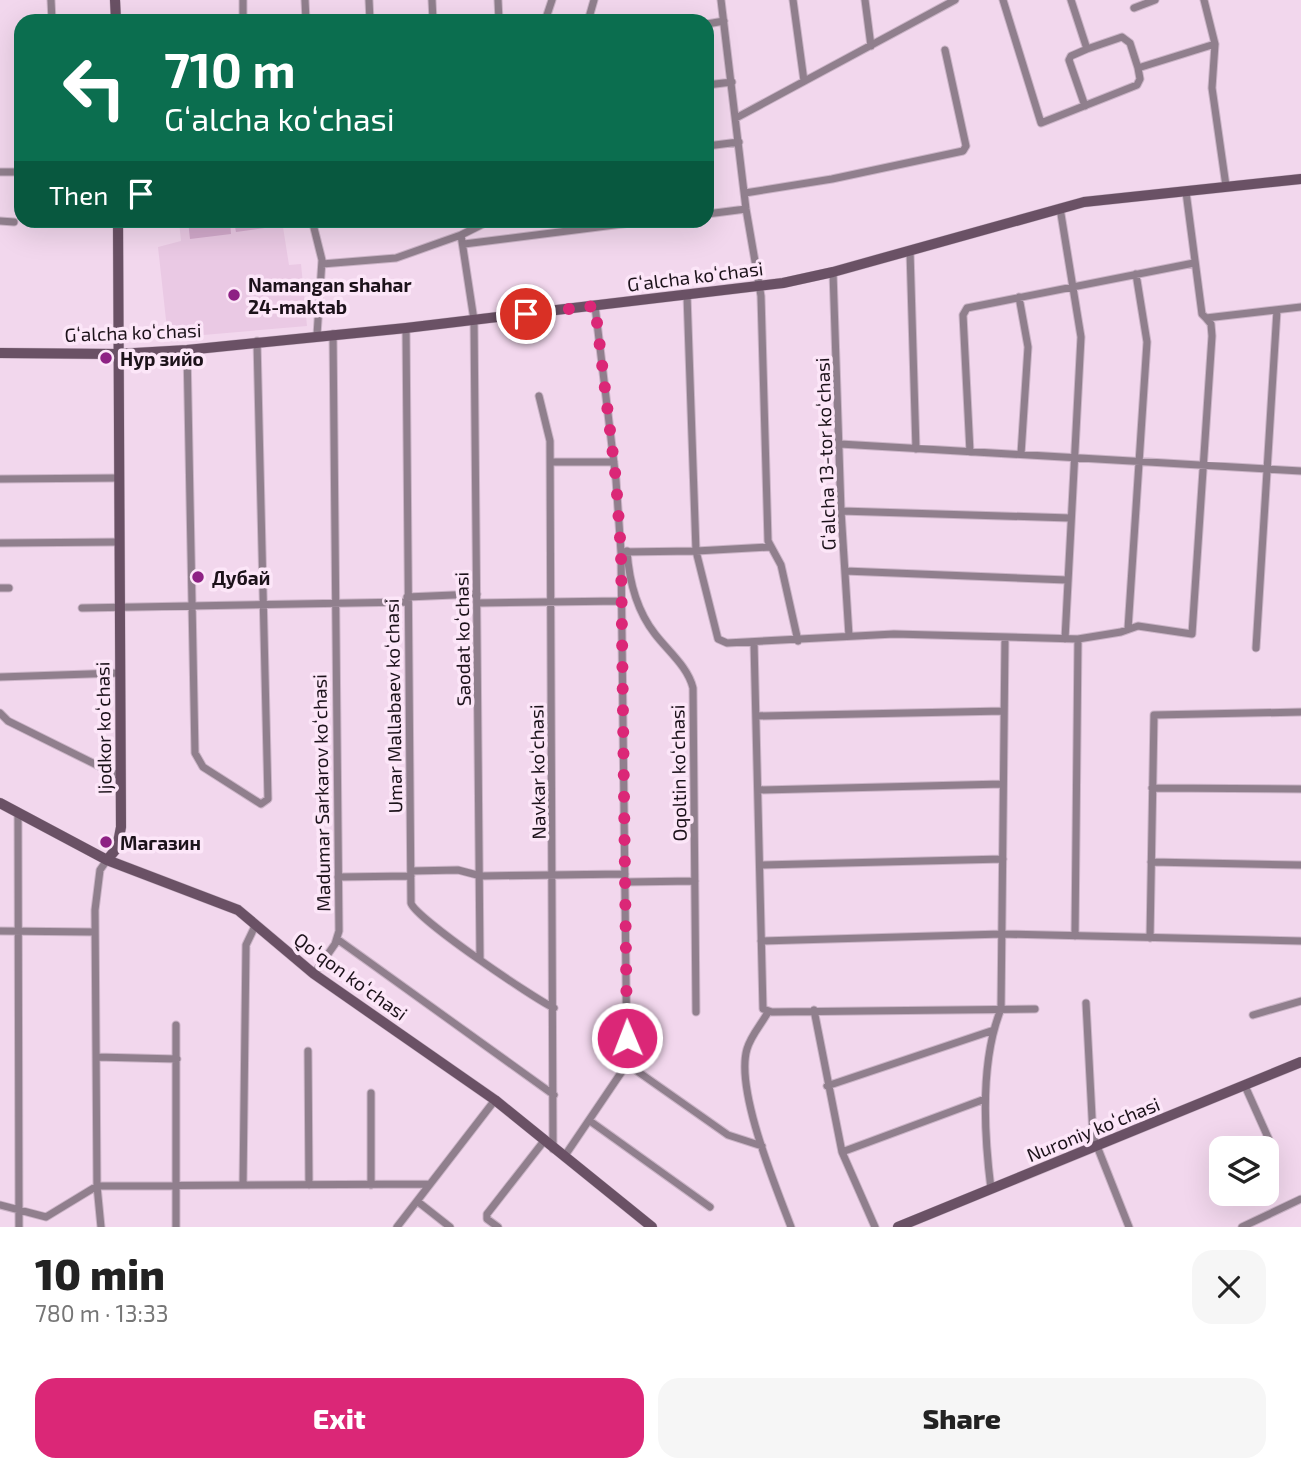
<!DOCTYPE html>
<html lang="en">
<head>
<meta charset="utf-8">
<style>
  :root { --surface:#fff; --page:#f6f6f6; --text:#222; --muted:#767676; --accent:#db2777 }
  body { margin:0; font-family:"Exo 2",sans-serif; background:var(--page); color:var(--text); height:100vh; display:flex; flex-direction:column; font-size:26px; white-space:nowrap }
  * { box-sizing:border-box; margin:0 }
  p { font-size:23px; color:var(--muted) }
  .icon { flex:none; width:38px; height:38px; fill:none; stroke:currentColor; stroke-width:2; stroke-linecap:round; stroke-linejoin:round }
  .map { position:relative; height:1227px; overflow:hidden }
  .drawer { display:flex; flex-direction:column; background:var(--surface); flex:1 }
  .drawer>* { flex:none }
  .hud { position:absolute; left:14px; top:14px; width:700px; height:214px; border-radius:21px; box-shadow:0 7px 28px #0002; background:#0b6e4f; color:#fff; overflow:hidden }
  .controls { position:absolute; left:1209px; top:1136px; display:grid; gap:14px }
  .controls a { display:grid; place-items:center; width:70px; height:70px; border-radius:14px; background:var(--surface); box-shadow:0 7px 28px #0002; font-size:35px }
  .pin { position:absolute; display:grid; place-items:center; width:60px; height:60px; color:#fff; margin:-30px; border:4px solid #fff; border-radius:50%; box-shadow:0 2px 7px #0007 }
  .me { position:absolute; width:77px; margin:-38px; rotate:359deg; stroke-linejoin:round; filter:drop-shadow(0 0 5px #0008) }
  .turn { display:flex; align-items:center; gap:24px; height:147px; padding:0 35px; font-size:32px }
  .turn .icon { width:91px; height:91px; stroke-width:2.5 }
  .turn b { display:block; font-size:49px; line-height:60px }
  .then { display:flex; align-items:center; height:66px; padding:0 35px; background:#0003; gap:14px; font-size:26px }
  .round { display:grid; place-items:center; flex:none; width:74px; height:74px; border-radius:21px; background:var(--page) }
  .headline { display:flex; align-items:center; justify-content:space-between; height:119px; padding:0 35px }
  h1 { font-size:42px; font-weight:800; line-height:52px }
  .action { display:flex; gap:14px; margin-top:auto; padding:14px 35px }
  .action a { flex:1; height:80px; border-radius:21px; background:var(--accent); color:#fff; font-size:28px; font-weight:800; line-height:80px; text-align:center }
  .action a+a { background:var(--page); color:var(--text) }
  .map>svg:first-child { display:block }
  .built { fill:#eac9e4 }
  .green { fill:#d3aacc }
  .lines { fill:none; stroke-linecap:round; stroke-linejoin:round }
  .street-casing { stroke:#cbb4c7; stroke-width:9 }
  .secondary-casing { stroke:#cbb4c7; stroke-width:11 }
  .street { stroke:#907f8d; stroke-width:7 }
  .secondary { stroke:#6a5165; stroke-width:10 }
  .route { stroke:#db2777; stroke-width:12; stroke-dasharray:0 21.6 }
  .poi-dot { fill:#8e2184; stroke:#fce6f8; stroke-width:2.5 }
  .labels { text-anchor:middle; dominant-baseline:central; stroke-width:7; stroke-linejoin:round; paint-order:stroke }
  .street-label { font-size:19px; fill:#1c121a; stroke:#fce6f8 }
  .poi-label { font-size:19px; font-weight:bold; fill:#1c121a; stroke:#fce6f8; text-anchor:start }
</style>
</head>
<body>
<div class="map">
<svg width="1301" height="1227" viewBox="0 0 1301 1227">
  <rect width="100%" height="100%" fill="#f2d7ed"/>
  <!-- built -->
  <path class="built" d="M179 221H282L289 265 301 264 307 326 168 338 158 247 181 241Z"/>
  <!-- green -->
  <path class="green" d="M188 221H230L231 234 190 239Z
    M234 221H264L265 228 236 232Z"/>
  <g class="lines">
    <defs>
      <path id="street" d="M51 0 52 21
        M243 0V21
        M305 0 306 21
        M369 0 370 21
        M432 0 433 21
        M498 0 499 21
        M721 0 746 209 761 296 768 541 781 565 798 641
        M793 0 804 81
        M865 0 871 46
        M1003 0 1041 123 1137 85 1140 79 1138 68 1215 44
        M1071 0 1087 49 1122 37 1130 43 1138 68
        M1204 0 1215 44 1212 88 1226 186
        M1134 8 1155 0
        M545 21 552 0
        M588 21 594 0
        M707 24 724 21
        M707 85 732 82
        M1085 106 1069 60 1071 56 1087 49
        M736 118 955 0
        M707 146 739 142
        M0 172H21
        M1186 192 1202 314 1206 318 1301 307
        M745 193 832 179 963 151 966 146 945 50
        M1060 208 1081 337 1065 639
        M707 214 746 209
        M312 220 322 260 317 335
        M0 221 14 222
        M464 244 654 220
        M910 251 916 449
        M322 264 396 258 461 235
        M833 272 841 511 849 636
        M687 295 696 551 770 547
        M1019 297 1028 347 1021 454
        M406 328 411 903C415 918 533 998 554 1008
        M187 350 195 753 203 767 261 804 268 799 257 341
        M539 396 550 441 553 1149
        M840 444 1301 471
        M970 452 963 315 967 308 1194 263
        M550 462H614
        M0 479 117 478
        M841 511 1070 518
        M0 543 118 542
        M627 551C629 580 637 611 655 634 668 651 688 667 693 688L696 1012
        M621 552 696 551 718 639 727 643 894 634 1078 639 1075 936
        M845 571 1067 580
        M0 588H9
        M407 597 477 594
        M478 603 622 601
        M82 608 407 602
        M1128 629 1147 342 1136 274
        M1078 639 1121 632 1138 626 1192 634 1212 336 1211 324 1206 318
        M754 643 763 1009 772 1012 1035 1009
        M1256 648 1277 310
        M0 677 119 673
        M0 713 8 721 121 777
        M756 716 1004 711
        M1152 788 1301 789
        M758 790 1003 784
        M18 813 19 1227
        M1151 862 1301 865
        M760 865 1003 859
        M411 871 458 870 481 876 625 874
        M338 877 411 876
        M626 882 695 881
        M0 931 95 932
        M1150 938 1154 715 1301 712
        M337 939 554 1095
        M761 941 1002 934 1301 941
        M480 958 474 320 461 235 491 220
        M314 974 335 944 339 931 333 334
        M1086 1003 1093 1136 1129 1227
        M814 1010 842 1152 875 1227
        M768 1012C761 1025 751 1035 747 1049 735 1090 776 1187 791 1227
        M1253 1015 1301 1001
        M308 1051 309 1185
        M96 1057 177 1059
        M627 1064 728 1135 762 1146
        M827 1086 994 1030
        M1245 1086 1271 1144
        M371 1093V1185
        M590 1121 710 1207
        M842 1152 985 1099
        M564 1157 627 1064 621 552 616 480 595 306
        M243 1185 246 945 256 924
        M991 1189C984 1134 980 1061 1001 1009L1005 639
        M417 1201 450 1227
        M0 1205 46 1217 97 1186 430 1184
        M101 1227 97 1186 95 910 100 870 107 860
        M176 1227V1025
        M397 1227 495 1100
        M498 1227 487 1219V1214L544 1141
        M1242 1227 1301 1199"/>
      <path id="secondary" d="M115 0 116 21
        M0 353 118 354 187 350 406 328 783 283 833 272 1084 202 1301 179
        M0 803 107 860 238 910 314 974 495 1100 652 1227
        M107 860 117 848 121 827 118 220
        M898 1227 1301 1062"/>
    </defs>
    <!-- street casing -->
    <use href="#street" class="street-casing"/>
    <!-- secondary casing -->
    <use href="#secondary" class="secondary-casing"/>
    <!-- street -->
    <use href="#street" class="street"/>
    <!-- secondary -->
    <use href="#secondary" class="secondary"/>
  </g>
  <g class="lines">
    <!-- route -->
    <path class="route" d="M526 314 595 306 616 480 621 552 627 1038"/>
  </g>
  <!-- markers -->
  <g class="poi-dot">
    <circle cx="234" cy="295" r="7"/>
    <circle cx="106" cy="358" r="7"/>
    <circle cx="198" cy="577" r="7"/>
    <circle cx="106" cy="842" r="7"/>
  </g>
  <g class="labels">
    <!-- street labels -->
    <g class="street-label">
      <text transform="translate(695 276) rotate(-7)">Gʻalcha koʻchasi</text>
      <text transform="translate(133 332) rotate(-2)">Gʻalcha koʻchasi</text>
      <text transform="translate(825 454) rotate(-92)">Gʻalcha 13-tor koʻchasi</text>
      <text transform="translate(462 639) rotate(-91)">Saodat koʻchasi</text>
      <text transform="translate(393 706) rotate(-91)">Umar Mallabaev koʻchasi</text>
      <text transform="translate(103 728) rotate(-91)">Ijodkor koʻchasi</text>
      <text transform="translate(537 772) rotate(-91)">Navkar koʻchasi</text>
      <text transform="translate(678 773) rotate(-91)">Oqoltin koʻchasi</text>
      <text transform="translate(321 793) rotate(-91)">Madumar Sarkarov koʻchasi</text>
      <text transform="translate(351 976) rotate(36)">Qoʻqon koʻchasi</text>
      <text transform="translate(1093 1129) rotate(-22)">Nuroniy koʻchasi</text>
    </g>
    <!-- poi labels -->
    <g class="poi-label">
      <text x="248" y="284">Namangan shahar<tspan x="248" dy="22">24-maktab</tspan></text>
      <text x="120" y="358">Нур зийо</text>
      <text x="212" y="577">Дубай</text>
      <text x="120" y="842">Магазин</text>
    </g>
  </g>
</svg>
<div class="controls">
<a><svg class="icon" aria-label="layers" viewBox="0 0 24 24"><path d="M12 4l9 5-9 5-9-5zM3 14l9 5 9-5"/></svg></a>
</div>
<div class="pin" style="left:526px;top:314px;background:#d93025"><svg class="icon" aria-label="arrive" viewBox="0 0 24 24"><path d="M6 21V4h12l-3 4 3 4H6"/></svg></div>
<svg class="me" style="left:627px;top:1038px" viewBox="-20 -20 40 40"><circle r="17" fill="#db2777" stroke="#fff" stroke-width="3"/><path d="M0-11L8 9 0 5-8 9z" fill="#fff"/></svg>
<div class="hud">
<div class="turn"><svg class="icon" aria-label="left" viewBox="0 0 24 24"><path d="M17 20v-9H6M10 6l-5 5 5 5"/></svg><div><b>710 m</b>Gʻalcha koʻchasi</div></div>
<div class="then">Then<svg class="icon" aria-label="arrive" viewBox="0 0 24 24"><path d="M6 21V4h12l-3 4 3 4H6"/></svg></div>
</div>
</div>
<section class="drawer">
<div class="headline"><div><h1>10 min</h1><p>780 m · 13:33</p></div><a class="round"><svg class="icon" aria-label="close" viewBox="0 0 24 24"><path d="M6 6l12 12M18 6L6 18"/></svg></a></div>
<div class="action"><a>Exit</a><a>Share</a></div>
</section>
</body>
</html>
